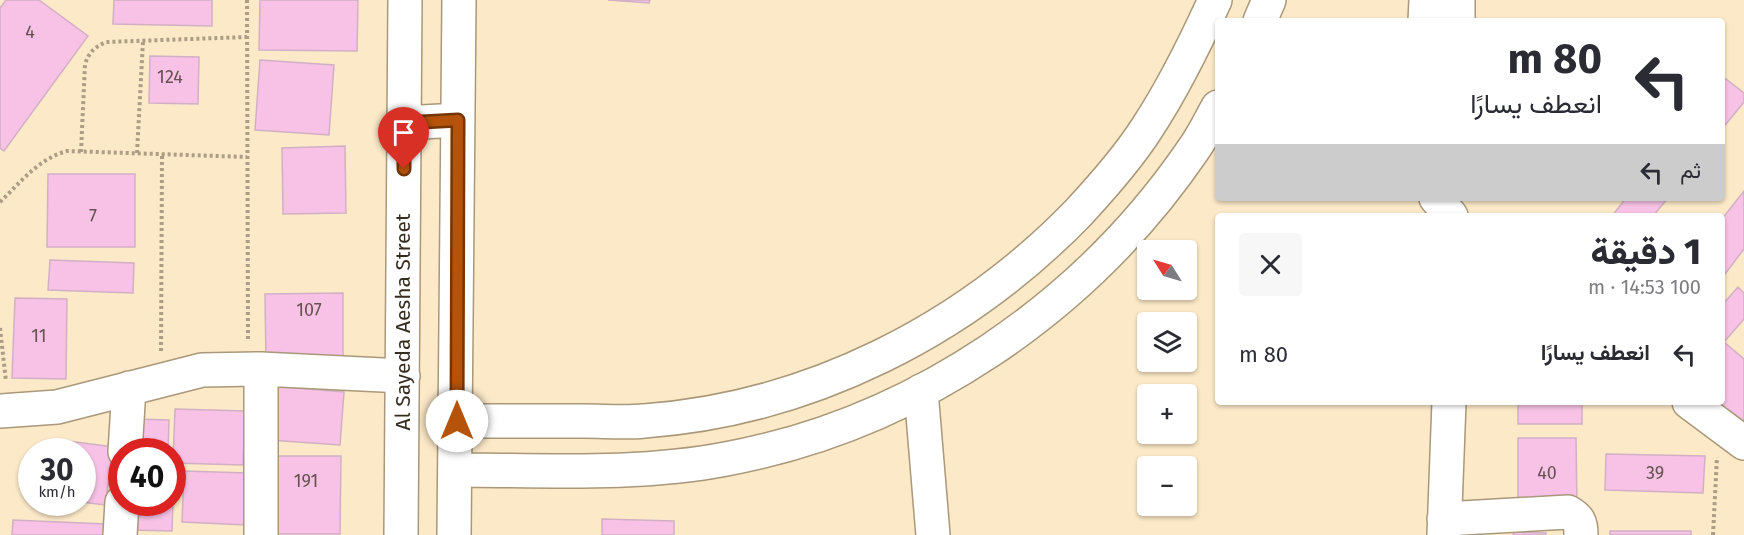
<!DOCTYPE html>
<html lang="ar">
<head>
<meta charset="utf-8">
<style>
  :root { --surface:#fff; --page:#f7f7f7; --text:#2b2b33; --muted:#7c7c81 }
  body { margin:0; font-family:"Fira Sans",Vazirmatn,sans-serif; background:var(--page); color:var(--text); direction:rtl; height:100vh; display:flex; flex-direction:column; font-size:22px; white-space:nowrap }
  * { box-sizing:border-box; margin:0 }
  p { font-size:20px; color:var(--muted) }
  .icon { flex:none; width:33px; height:33px; fill:none; stroke:currentColor; stroke-width:2; stroke-linecap:round; stroke-linejoin:round }
  .map { position:relative; flex:1; overflow:hidden; direction:ltr }
  .drawer { position:absolute; left:1215px; top:213px; width:510px; height:192px; display:flex; flex-direction:column; background:var(--surface); border-radius:6px; box-shadow:0 2px 4px #0004; direction:rtl }
  .drawer>* { flex:none }
  .top-card { position:absolute; left:1215px; top:18px; width:510px; height:183px; border-radius:6px; box-shadow:0 2px 4px #0004; direction:rtl; background:#fff; color:var(--text); overflow:hidden }
  .needle { width:39px; rotate:307deg }
  .fabs { position:absolute; left:1137px; top:240px; display:grid; gap:12px }
  .fabs a { display:grid; place-items:center; width:60px; height:60px; border-radius:6px; background:var(--surface); box-shadow:0 2px 4px #0004; font-size:30px }
  .speed { position:absolute; left:18px; top:438px; display:flex; gap:12px; font-size:30px; font-weight:700; text-align:center }
  .speed>* { display:grid; place-content:center; width:78px; height:78px; border-radius:50%; background:var(--surface); box-shadow:0 2px 4px #0004; line-height:1 }
  .speed small { font-size:15px; font-weight:400 }
  .speed .limit { border:9px solid #d22; background:#fff; color:#111 }
  .pin { position:absolute; display:grid; place-items:center; width:51px; height:51px; color:#fff; margin:-62px -26px; border-radius:50% 50% 50% 0; rotate:-45deg; box-shadow:0 0 6px #0007 }
  .pin .icon { rotate:45deg }
  .me { position:absolute; width:66px; margin:-33px; rotate:0deg; stroke-linejoin:round; filter:drop-shadow(0 0 4px #0008) }
  .turn { display:flex; align-items:center; gap:21px; height:126px; padding:0 24px; font-size:27px }
  .turn .icon { width:78px; height:78px; stroke-width:2.5 }
  .turn b { display:block; font-size:42px; line-height:51px }
  .then { display:flex; align-items:center; height:57px; padding:0 24px; background:#0003; gap:12px; font-size:22px }
  .round { display:grid; place-items:center; flex:none; width:63px; height:63px; border-radius:6px; background:var(--page) }
  .summary { display:flex; align-items:center; justify-content:space-between; height:102px; padding:0 24px }
  h1 { font-size:36px; font-weight:800; line-height:45px }
  ul { padding:0; list-style:none }
  li { display:flex; align-items:center; gap:18px; height:78px; padding:0 24px }
  li div { flex:1 }
  li b { display:block; font-size:22px }
  li em { font-style:normal }
  .map>svg:first-child { display:block }
  .building { fill:#f7c2e5; stroke:#d1b0c5; stroke-width:1.5 }
  .lines { fill:none; stroke-linecap:round; stroke-linejoin:round }
  .minor-casing { stroke:#a99879; stroke-width:36 }
  .path { stroke:#ac9d84; stroke-width:4; stroke-dasharray:3 3; stroke-linecap:butt }
  .minor { stroke:#fff; stroke-width:33 }
  .route-casing { stroke:#753606; stroke-width:15 }
  .route { stroke:#b45309; stroke-width:10 }
  .labels { text-anchor:middle; dominant-baseline:central; stroke-width:4.5; stroke-linejoin:round; paint-order:stroke }
  .number-label { font-size:18px; fill:#655251 }
  .street-label { font-size:21px; fill:#342d20; stroke:#fff }
</style>
</head>
<body>
<div class="map">
<svg width="1744" height="535" viewBox="0 0 1744 535">
  <rect width="100%" height="100%" fill="#fce9c8"/>
  <!-- building -->
  <path class="building" d="M6 0H39L88 36 4 151 0 148V8Z
    M114 0H212V26L113 24Z
    M260 0H358L357 51 259 50Z
    M608 0H650L649 3Z
    M150 56 199 57 198 104 149 103Z
    M260 60 334 65 329 135 255 130Z
    M1722 76 1744 93V102L1722 129Z
    M345 146 346 213 283 214 282 148Z
    M48 174H135V247H47Z
    M1744 191V249L1722 278V219Z
    M1626 198H1668L1653 216H1612Z
    M50 260 134 263 133 293 48 290Z
    M1738 287 1744 293V319L1724 342 1744 359V425L1707 402H1722V305Z
    M343 293V363L266 364 265 294Z
    M15 298 67 299 66 379 12 378Z
    M273 386 344 392 340 445 269 440Z
    M1518 402H1582V424H1518Z
    M175 409 245 411 243 465 173 463Z
    M135 419 169 420 168 452H135Z
    M1518 438H1576L1577 507 1518 508Z
    M67 441 114 447 105 505 82 502V452H66Z
    M1606 454 1705 456 1703 493 1605 490Z
    M268 456H341L340 534H267Z
    M172 470H174L172 531 129 530 131 502H172Z
    M184 471 248 473 246 525 182 522Z
    M602 519 674 521V535H602Z
    M13 520 105 524V535H12Z
    M1610 531H1691V535H1610Z
    M1514 532 1546 533V535H1513Z"/>
  <g class="lines">
    <defs>
      <path id="minor" d="M1260 21 1269 0
        M1425 21 1426 0
        M1458 21V0
        M404 123 458 120
        M1436 198 1451 216
        M921 391 933 535
        M1689 402 1744 443
        M0 411 57 407 202 370 261 369 403 376
        M457 421C499 421 541 421 583 421 604 421 624 423 644 421 810 409 965 330 1079 212 1103 186 1128 158 1147 128 1174 87 1195 44 1215 0
        M125 452 129 388
        M455 470C545 470 637 476 726 459 915 424 1085 308 1193 150 1203 136 1210 121 1218 107
        M1444 519 1568 512C1579 518 1581 523 1581 535
        M120 535 122 502
        M261 535V369
        M401 535 405 0
        M454 535 459 0
        M1444 535 1449 402"/>
    </defs>
    <!-- minor casing -->
    <use href="#minor" class="minor-casing"/>
    <!-- path -->
    <path class="path" d="M247 0 248 342
      M81 152 85 64C89 52 95 47 106 42L247 37
      M137 153 143 41
      M0 202C21 182 38 159 67 151L247 157
      M0 328 6 381
      M161 351 162 154
      M1713 535 1717 457"/>
    <!-- minor -->
    <use href="#minor" class="minor"/>
  </g>
  <g class="lines">
    <defs>
      <path id="route" d="M404 169V123L458 120 457 421"/>
    </defs>
    <!-- route casing -->
    <use href="#route" class="route-casing"/>
    <!-- route -->
    <use href="#route" class="route"/>
  </g>
  <g class="labels">
    <!-- number labels -->
    <g class="number-label">
      <text x="30" y="32">4</text>
      <text x="170" y="77">124</text>
      <text x="93" y="216">7</text>
      <text x="309" y="310">107</text>
      <text x="39" y="336">11</text>
      <text x="1547" y="473">40</text>
      <text x="1655" y="473">39</text>
      <text x="306" y="481">191</text>
    </g>
    <!-- street labels -->
    <g class="street-label">
      <text transform="translate(403 322) rotate(-90)">Al Sayeda Aesha Street</text>
    </g>
  </g>
</svg>
<div class="fabs">
<a><svg class="needle" viewBox="-14 -14 28 28"><path d="M0-13l5 13h-10z" fill="#e53935"/><path d="M0 13l5-13h-10z" fill="#7c7c81"/></svg></a>
<a><svg class="icon" aria-label="layers" viewBox="0 0 24 24"><path d="M12 4l9 5-9 5-9-5zM3 14l9 5 9-5"/></svg></a>
<a>+</a>
<a>−</a>
</div>
<div class="speed"><div>30<small>km/h</small></div><div class="limit">40</div></div>
<div class="pin" style="left:404px;top:169px;background:#d93025"><svg class="icon" aria-label="arrive" viewBox="0 0 24 24"><path d="M6 21V4h12l-3 4 3 4H6"/></svg></div>
<svg class="me" style="left:457px;top:421px" viewBox="-20 -20 40 40"><circle r="19" fill="#fff"/><path d="M0-13L10 11 0 6-10 11z" fill="#b45309"/></svg>
<div class="top-card">
<div class="turn"><svg class="icon" aria-label="left" viewBox="0 0 24 24"><path d="M17 20v-9H6M10 6l-5 5 5 5"/></svg><div><b>80 m</b>انعطف يسارًا</div></div>
<div class="then">ثم<svg class="icon" aria-label="left" viewBox="0 0 24 24"><path d="M17 20v-9H6M10 6l-5 5 5 5"/></svg></div>
</div>
<section class="drawer">
<div class="summary"><div><h1>1 دقيقة</h1><p>100 m · 14:53</p></div><a class="round"><svg class="icon" aria-label="close" viewBox="0 0 24 24"><path d="M6 6l12 12M18 6L6 18"/></svg></a></div>
<ul>
<li><svg class="icon" aria-label="left" viewBox="0 0 24 24"><path d="M17 20v-9H6M10 6l-5 5 5 5"/></svg><div><b>انعطف يسارًا</b></div><em>80 m</em></li>
</ul>
</section>
</div>
</body>
</html>
